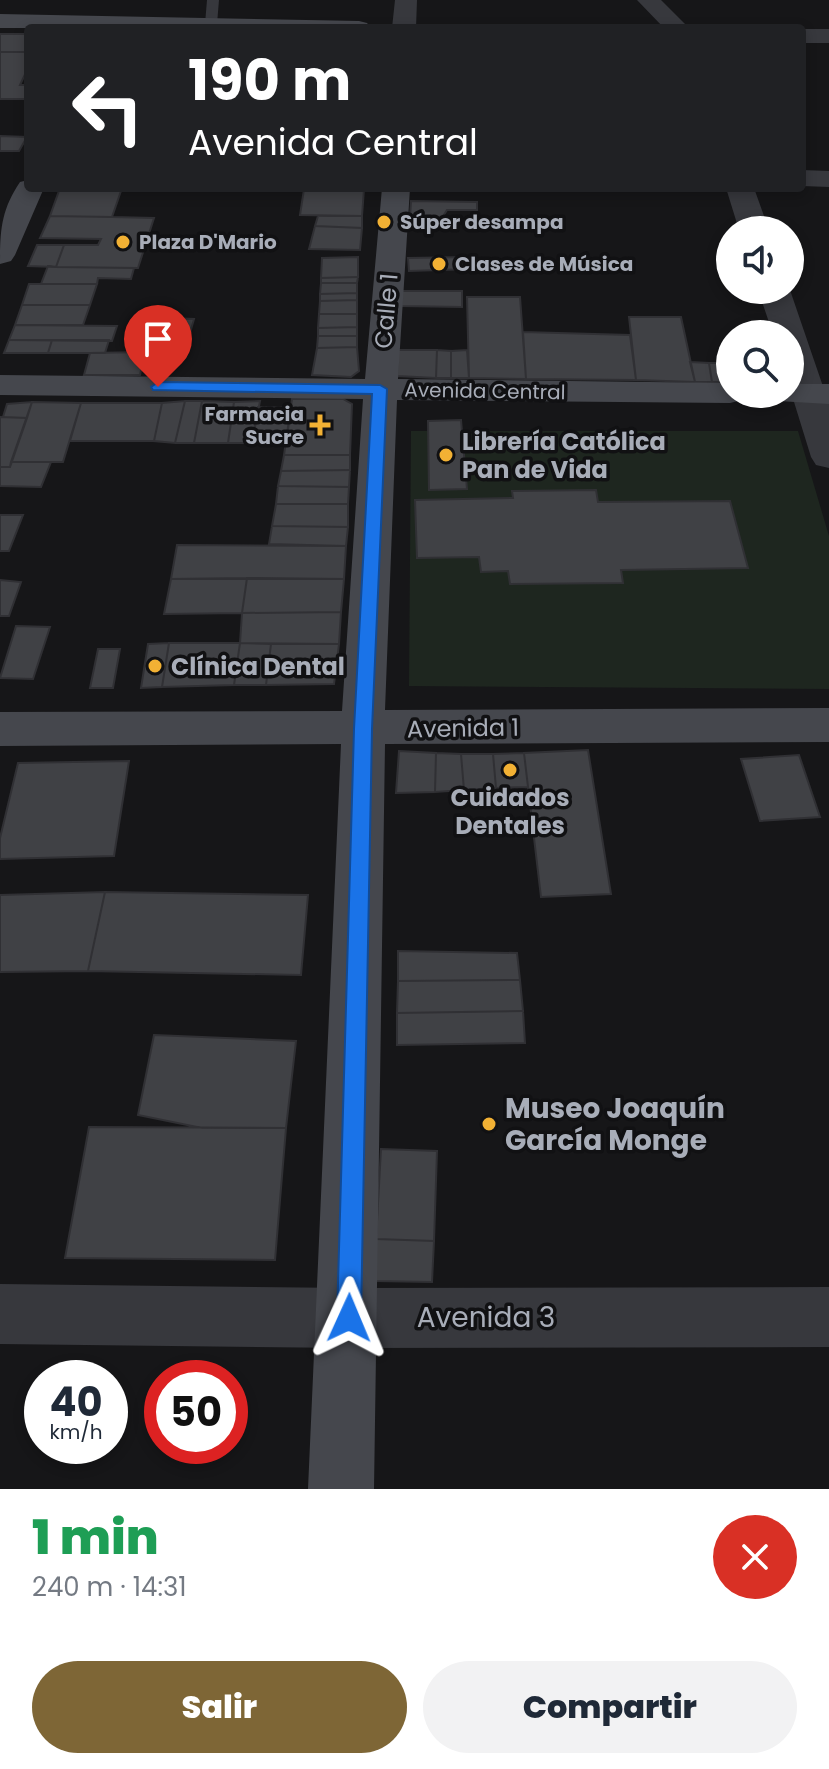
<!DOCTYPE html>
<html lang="es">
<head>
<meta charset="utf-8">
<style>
  :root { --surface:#fff; --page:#f2f2f3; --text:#1f2937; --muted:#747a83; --accent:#7e6636 }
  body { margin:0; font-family:Poppins,sans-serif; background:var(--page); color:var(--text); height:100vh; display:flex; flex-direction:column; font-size:30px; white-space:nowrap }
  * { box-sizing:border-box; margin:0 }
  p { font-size:26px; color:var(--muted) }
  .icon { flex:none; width:44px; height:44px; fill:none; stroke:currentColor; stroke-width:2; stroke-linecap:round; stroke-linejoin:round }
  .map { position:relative; height:1489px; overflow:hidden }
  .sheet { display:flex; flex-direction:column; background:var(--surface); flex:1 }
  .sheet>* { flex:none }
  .banner { position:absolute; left:24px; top:24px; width:782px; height:168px; border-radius:8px; box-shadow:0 4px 12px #0003; background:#202124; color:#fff; overflow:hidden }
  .buttons { position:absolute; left:716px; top:216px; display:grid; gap:16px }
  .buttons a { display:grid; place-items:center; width:88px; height:88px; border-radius:50%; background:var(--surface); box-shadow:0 4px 12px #0003; font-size:40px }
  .speed { position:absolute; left:24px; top:1360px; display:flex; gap:16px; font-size:40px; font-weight:700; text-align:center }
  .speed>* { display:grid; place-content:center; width:104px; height:104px; border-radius:50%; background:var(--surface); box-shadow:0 4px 12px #0003; line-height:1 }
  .speed small { font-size:20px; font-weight:400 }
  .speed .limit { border:12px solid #d22; background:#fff; color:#111 }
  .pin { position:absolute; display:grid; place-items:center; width:68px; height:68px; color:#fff; margin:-82px -34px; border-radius:50% 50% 50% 0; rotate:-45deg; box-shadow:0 0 8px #0007 }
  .pin .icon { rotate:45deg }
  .me { position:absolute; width:88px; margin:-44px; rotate:1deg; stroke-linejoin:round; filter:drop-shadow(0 0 6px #0008) }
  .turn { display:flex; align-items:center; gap:28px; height:168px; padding:0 32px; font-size:36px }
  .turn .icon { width:104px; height:104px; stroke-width:2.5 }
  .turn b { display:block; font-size:56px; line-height:68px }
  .round { display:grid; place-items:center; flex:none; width:84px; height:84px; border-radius:42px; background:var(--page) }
  .head { display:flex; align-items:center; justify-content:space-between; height:136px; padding:0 32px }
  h1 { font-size:48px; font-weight:800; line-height:60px; color:#1e9e55 }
  .primary-button { display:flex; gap:16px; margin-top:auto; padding:16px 32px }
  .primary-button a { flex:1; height:92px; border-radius:48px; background:var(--accent); color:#fff; font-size:32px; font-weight:800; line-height:92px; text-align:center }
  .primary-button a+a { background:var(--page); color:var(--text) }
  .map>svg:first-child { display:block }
  .green { fill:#1e261f; fill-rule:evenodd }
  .building { fill:#404145; stroke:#303034; stroke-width:2 }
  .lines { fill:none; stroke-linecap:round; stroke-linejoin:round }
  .lane { fill:#37383d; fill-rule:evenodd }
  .street { fill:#37383d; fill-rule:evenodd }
  .secondary { fill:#45474d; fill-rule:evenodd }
  .route { fill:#1a73e8; stroke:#114b97; stroke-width:2 }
  .poi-dot { fill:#f2b134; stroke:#111113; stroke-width:3 }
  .labels { text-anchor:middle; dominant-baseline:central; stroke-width:7; stroke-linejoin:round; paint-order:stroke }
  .far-poi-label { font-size:20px; font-weight:bold; fill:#a8adb8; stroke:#111113; text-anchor:start }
  .far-street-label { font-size:20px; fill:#a8adb8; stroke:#111113 }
  .street-label { font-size:24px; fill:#a8adb8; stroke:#111113 }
  .poi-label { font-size:24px; font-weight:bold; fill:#a8adb8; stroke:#111113; text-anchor:start }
  .near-poi-label { font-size:28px; font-weight:bold; fill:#a8adb8; stroke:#111113; text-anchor:start }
  .near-street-label { font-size:28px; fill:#a8adb8; stroke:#111113 }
</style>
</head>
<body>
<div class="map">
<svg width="829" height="1489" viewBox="0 0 829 1489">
  <rect width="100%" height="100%" fill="#161618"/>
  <!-- green -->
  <path class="green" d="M411 431H798L829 536V689L409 686ZM596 490 598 502 730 501 748 567 621 570 622 583 510 584 508 571H481L479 557 417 558 415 500 513 498V491Z"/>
  <!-- building -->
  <path class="building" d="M0 34H28V52H0Z
    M0 52H28V68L20 85H28V99H0Z
    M0 136 27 137 19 151H0Z
    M60 188H122L112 217 50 216Z
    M304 189H364L362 216 300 215Z
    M411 201 477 202V210H447L442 218H410Z
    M50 216 112 217 154 218 138 268 56 267 64 245H98L101 239 40 238Z
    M318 216H362V228L315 226Z
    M315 226 362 228 360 250 309 249Z
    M37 245H64L56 267 28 266Z
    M358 257V277L321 278 322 258Z
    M469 257 471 269 409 271 408 258Z
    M48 266 56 267 134 268 131 279 98 278 97 284H41Z
    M358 277 357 283H321V278Z
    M321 283H357V293L320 294Z
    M29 284H97L90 305H22Z
    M402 291H462V307L401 306Z
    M357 293V300L320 301V294Z
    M467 297H520L526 379 469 378Z
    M357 300V314H319L320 301Z
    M22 305H90L83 325H15Z
    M319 314H357V327L318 328Z
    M629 317H681L695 382 636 380Z
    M169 318 194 319 184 354 158 353Z
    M15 325 117 326 112 341 9 340Z
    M357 327V336H318V328Z
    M523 332 630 335 636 380 526 379Z
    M318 336H357V347L317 348Z
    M9 340H52L48 353H4Z
    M52 340H109L105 353H48Z
    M357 347 359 371 351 377 312 375 317 348Z
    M398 350H437L436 378 397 376Z
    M437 350 451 351V378H436Z
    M467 350 469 378H451V351Z
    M145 352 140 375H84L90 353Z
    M690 362 709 363 712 382H695Z
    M709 363H730V382H712Z
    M292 399H343L352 404 350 455H284Z
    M185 401H202L194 443H175Z
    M185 401 175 443 154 441 162 403Z
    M202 401 234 402 228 443H194Z
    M260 401 252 443H228L234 402Z
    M32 402 81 403 63 462H11Z
    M32 402 27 418 3 417 7 404Z
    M81 403H162L154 441H70Z
    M258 407 291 408 286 443H252Z
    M0 417 27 418 10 467H0Z
    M461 420 467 489 429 490 428 421Z
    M284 455H350V470L281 471Z
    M11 462H51L41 487 0 486V467H10Z
    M350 470 349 487 278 486 281 471Z
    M278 486 349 487 348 504H276Z
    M596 490 598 502 730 501 748 568 621 570 623 583 510 584 508 571 481 572 479 557 417 558 415 500 513 498 512 491Z
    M276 504H348V527L272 526Z
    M0 515H23L9 551H0Z
    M272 526 348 527 346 546 269 544Z
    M177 545 346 546 344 579H171Z
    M247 578 344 579 341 612 242 613Z
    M247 578 242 613 164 614 171 579Z
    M0 580 21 582 9 616H0Z
    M341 612 339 644 240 643 242 613Z
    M16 626 50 627 33 679 0 678Z
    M169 643H240L234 685 162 687Z
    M169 643 162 687 141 688 148 644Z
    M240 643 271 644 266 685H234Z
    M271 644H339L334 684 266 685Z
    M98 649H120L113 688H90Z
    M588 750 611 894 541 897 524 753Z
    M399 751 436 753 435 792 396 793Z
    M436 753 461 754 464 790 435 792Z
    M524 753 528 787 496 788 493 754Z
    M461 754H493L496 788 464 790Z
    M799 755 820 817 760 821 741 759Z
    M129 761 114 856 0 859V838L18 763Z
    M105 892 88 971 0 972V895Z
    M105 892 308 895 301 975 88 971Z
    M398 951 517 953 520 980 398 981Z
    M520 980 523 1011 397 1013 398 981Z
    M523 1011 525 1043 397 1045V1013Z
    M154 1035 296 1041 286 1128H202L138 1115Z
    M89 1127 286 1128 275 1260 65 1258Z
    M381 1149 437 1151 434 1241 376 1239Z
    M376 1239 434 1241 432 1282 376 1281Z"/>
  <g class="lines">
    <!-- lane -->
    <path class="lane" d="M207 0H219L217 24 211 28 205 24Z"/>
    <!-- street -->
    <path class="street" d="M395 0H417L416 28H392Z
      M637 0H661L689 28H664Z
      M802 29H829V43H802Z
      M802 170 829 171V187L802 186Z
      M726 188H754L769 230H739Z
      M758 290H790L829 404V468L816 465 811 457 790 389V334H773Z
      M0 1284 349 1288 829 1287V1347L349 1348 0 1344Z"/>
    <!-- secondary -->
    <path class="secondary" d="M0 14 359 21 367 23 371 28H0Z
      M28 180V188H44L15 255 11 261 0 264C0 231 1 210 20 182Z
      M382 188H410L398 379 730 383V394H746L742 400 730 403 397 400 385 710 829 708V742L385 744 374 1489H308L341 744 0 746V712L342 711 363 399 0 395V375L365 379Z
      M790 384H829V404L778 401 773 394H790Z"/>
  </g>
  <!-- route -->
  <path class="route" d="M158 382 380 385 387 389 372 729 361 1318 358 1327 349 1330 340 1327 337 1318 354 729 372 394 153 390 151 387Z"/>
  <!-- markers -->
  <g class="poi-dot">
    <circle cx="384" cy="222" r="8"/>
    <circle cx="123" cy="242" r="8"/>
    <circle cx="439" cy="264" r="8"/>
    <path d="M316 413h8v8h8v8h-8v8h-8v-8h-8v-8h8z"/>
    <circle cx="446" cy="455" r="8"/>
    <circle cx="155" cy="666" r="8"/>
    <circle cx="510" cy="770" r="8"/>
    <circle cx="489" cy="1124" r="8"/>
  </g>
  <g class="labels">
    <!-- far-poi labels -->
    <g class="far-poi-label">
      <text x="400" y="222">Súper desampa</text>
      <text x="139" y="242">Plaza D'Mario</text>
      <text x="455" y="264">Clases de Música</text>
      <text x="304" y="414" text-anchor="end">Farmacia<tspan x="304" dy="23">Sucre</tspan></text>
    </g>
    <!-- far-street labels -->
    <g class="far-street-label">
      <text transform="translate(485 391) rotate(1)">Avenida Central</text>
    </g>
    <!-- street labels -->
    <g class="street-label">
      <text transform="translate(386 311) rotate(-85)">Calle 1</text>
      <text transform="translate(463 728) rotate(-1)">Avenida 1</text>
    </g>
    <!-- poi labels -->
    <g class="poi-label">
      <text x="462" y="441">Librería Católica<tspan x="462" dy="28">Pan de Vida</tspan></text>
      <text x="171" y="666">Clínica Dental</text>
      <text x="510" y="797" text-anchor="middle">Cuidados<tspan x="510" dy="28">Dentales</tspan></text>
    </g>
    <!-- near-poi labels -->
    <g class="near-poi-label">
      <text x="505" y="1108">Museo Joaquín<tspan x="505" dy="32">García Monge</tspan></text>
    </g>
    <!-- near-street labels -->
    <g class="near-street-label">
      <text x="486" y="1317">Avenida 3</text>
    </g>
  </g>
</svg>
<div class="buttons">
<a><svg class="icon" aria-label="sound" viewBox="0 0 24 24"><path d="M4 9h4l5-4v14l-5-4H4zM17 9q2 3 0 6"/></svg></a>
<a><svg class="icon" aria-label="search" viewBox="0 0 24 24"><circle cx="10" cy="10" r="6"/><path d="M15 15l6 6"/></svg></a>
</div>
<div class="speed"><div>40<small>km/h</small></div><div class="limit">50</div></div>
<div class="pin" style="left:158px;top:387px;background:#d93025"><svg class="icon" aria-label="arrive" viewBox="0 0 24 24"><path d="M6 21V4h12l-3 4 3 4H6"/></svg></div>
<svg class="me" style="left:349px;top:1318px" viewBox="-20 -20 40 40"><path d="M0-17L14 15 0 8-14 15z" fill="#1a73e8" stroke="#fff" stroke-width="4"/></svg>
<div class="banner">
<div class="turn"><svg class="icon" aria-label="left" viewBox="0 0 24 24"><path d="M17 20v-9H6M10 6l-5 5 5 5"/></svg><div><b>190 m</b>Avenida Central</div></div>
</div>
</div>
<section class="sheet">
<div class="head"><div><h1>1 min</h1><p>240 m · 14:31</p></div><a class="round" style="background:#d93025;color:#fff"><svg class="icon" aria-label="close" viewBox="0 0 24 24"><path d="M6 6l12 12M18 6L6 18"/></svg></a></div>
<div class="primary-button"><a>Salir</a><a>Compartir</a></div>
</section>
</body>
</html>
